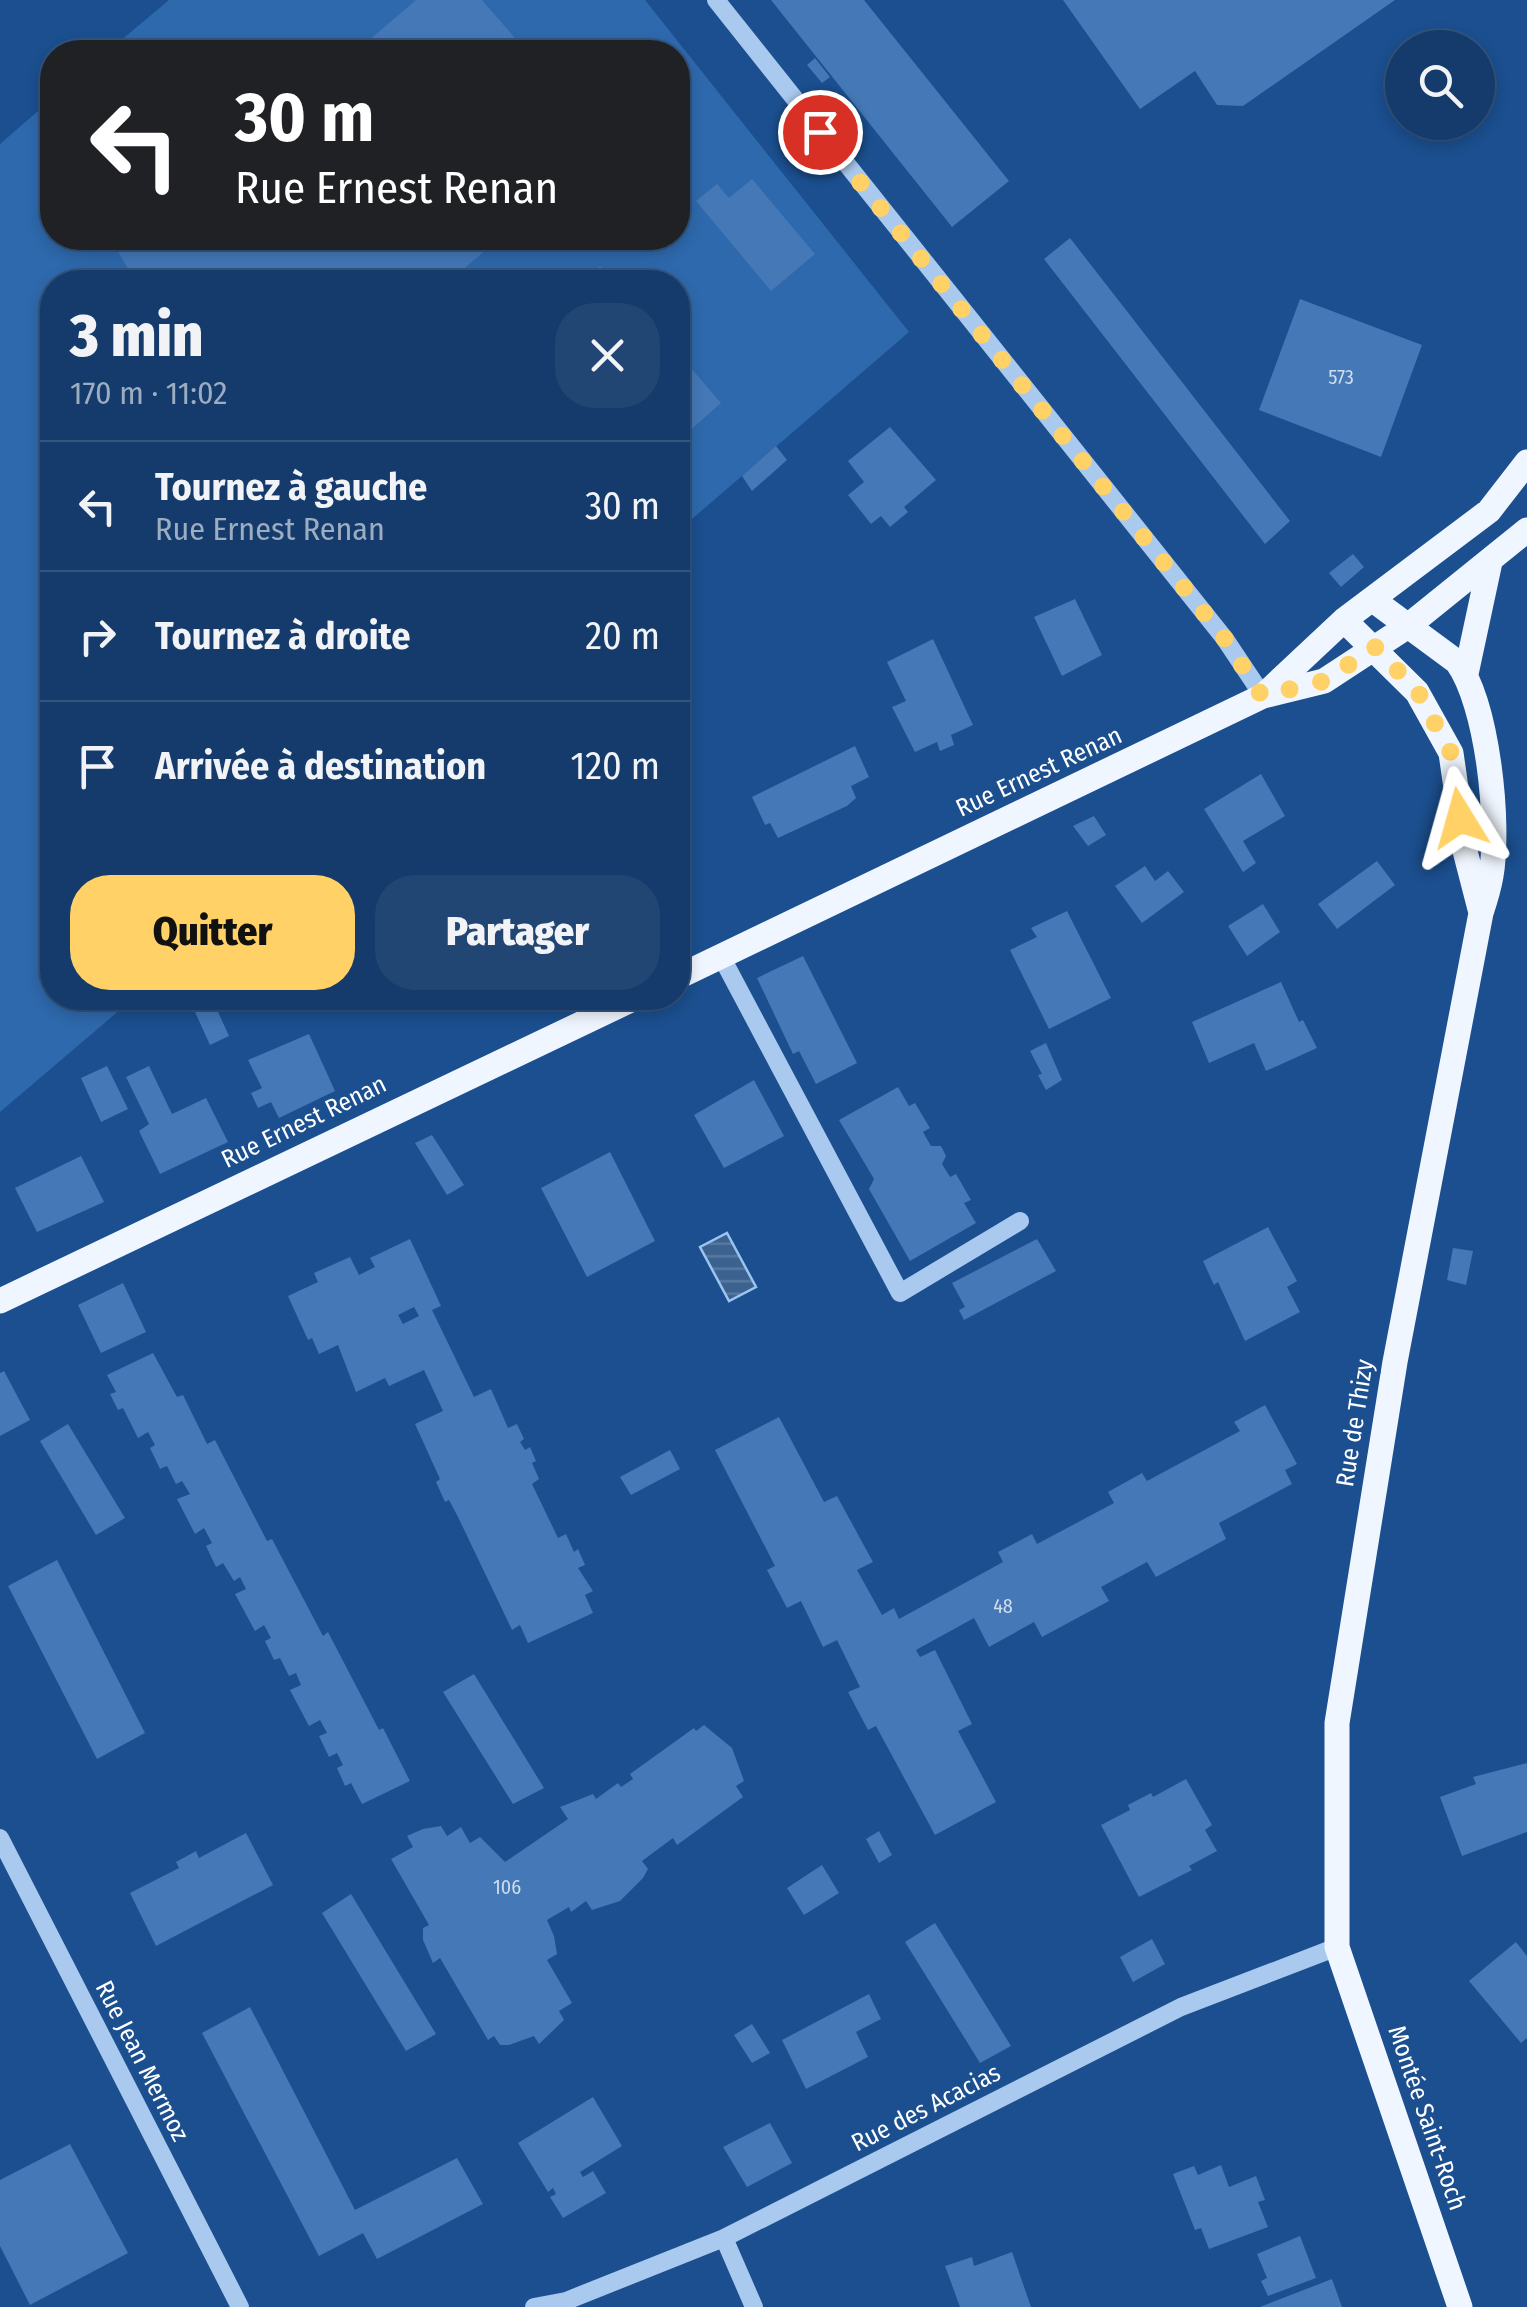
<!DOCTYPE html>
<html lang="fr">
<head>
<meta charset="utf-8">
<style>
  :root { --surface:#143b6b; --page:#214673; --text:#f1f3f6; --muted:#9dadc1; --line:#33557e; --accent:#ffd166 }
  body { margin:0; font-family:"Fira Sans Condensed",sans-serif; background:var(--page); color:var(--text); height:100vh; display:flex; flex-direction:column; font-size:38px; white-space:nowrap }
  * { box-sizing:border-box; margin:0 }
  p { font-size:32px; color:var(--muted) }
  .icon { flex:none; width:55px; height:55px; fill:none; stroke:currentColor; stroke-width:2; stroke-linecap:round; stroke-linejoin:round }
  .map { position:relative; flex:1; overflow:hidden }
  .panel { position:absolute; left:40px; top:270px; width:650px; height:740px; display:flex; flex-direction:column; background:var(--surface); border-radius:40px; box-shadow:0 5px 15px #0003,0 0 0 2px var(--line) }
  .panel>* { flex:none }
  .top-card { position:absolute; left:40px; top:40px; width:650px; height:210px; border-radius:40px; box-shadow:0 5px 15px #0003,0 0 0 2px var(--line); background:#202124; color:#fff; overflow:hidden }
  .fabs { position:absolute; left:1385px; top:30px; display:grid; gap:20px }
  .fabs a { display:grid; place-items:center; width:110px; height:110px; border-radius:50%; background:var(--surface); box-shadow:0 5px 15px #0003,0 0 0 2px var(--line); font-size:50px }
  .pin { position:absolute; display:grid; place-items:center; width:85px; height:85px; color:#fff; margin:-42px; border:5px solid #fff; border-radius:50%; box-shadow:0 2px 10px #0007 }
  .me { position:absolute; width:110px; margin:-55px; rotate:352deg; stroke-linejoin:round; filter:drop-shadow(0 0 8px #0008) }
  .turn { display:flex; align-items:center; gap:35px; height:210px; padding:0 30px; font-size:45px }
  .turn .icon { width:130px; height:130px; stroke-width:2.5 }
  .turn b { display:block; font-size:70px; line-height:85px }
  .round { display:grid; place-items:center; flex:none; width:105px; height:105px; border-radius:40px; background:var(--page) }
  .headline { display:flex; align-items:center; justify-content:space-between; height:170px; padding:0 30px }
  h1 { font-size:60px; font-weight:800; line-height:75px }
  .button { display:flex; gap:20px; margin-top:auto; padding:20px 30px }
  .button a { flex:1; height:115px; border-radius:40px; background:var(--accent); color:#111; font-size:40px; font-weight:800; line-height:115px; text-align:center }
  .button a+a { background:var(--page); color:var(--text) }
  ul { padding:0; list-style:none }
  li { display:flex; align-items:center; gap:30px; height:130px; padding:0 30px; border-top:2px solid var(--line) }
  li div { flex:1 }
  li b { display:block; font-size:38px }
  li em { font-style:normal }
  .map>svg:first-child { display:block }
  .pitch { fill:#2e69ad }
  .water { fill:url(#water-rules); stroke:#9cc4f0; stroke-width:2.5 }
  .building { fill:#4478b7; fill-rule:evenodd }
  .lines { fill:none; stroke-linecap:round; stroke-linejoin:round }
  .minor { stroke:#a9c9ee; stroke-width:18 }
  .major { stroke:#f0f6ff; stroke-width:25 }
  .route { stroke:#ffd166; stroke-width:18; stroke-dasharray:0 32.4 }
  .labels { text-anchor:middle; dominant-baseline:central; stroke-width:8; stroke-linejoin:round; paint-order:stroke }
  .number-label { font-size:20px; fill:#d0dded }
  .street-label { font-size:25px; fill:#fff; stroke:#1b4f8f }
</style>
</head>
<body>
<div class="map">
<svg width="1527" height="2307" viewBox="0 0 1527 2307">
  <defs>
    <pattern id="water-rules" width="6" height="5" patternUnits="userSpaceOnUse" patternTransform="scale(2.5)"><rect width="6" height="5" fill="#3c6290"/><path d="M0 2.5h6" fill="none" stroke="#597aa1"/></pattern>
  </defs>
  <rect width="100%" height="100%" fill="#1b4f8f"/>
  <!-- pitch -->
  <path class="pitch" d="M169 0H645L909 332 678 531V282H52V998H134L0 1112V144L52 99V238H678V52H107Z"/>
  <!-- water -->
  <path class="water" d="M727 1233 756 1287 729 1301 700 1247Z"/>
  <!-- building -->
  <path class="building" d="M416 0H482L527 52H355Z
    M771 0H864L1009 181 952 227Z
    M1063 0H1395L1243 106 1217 105 1195 71 1140 109Z
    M815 58 830 77 822 83 807 65Z
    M752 179 815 254 771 291 696 201 717 184 729 198Z
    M110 238H500L448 282H136Z
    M1070 238 1290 521 1265 544 1044 259Z
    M600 266 615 282H581Z
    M1300 299 1422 345 1381 457 1259 410Z
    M678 353 721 403 678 441Z
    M890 427 936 480 904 507 908 512 890 527 881 516 871 524 848 495 864 482 848 461Z
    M776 446 787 460 752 491 742 476Z
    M1353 554 1364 567 1341 587 1329 573Z
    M1075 599 1102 655 1062 676 1034 617Z
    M933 639 973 725 951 735 954 745 940 751 937 742 915 752 892 707 906 701 887 662Z
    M855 746 869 777 851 786 856 798 847 806 778 838 770 823 765 825 752 797Z
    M1261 774 1285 816 1243 841 1256 863 1243 872 1204 809Z
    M1094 816 1106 835 1088 846 1073 826Z
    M1377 861 1395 885 1337 929 1318 904Z
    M1145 866 1155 881 1168 871 1184 892 1142 923 1115 886Z
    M1263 904 1280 932 1247 956 1228 926Z
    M1067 911 1111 998 1049 1029 1010 950 1037 937 1031 928Z
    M803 956 857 1063 816 1084 799 1051 793 1054 757 978Z
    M1281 982 1299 1022 1303 1020 1317 1048 1266 1071 1254 1043 1209 1063 1192 1022Z
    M214 1003 229 1036 210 1045 195 1012Z
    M309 1034 335 1091 279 1118 271 1102 258 1108 251 1093 262 1088 248 1060Z
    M1046 1043 1062 1080 1046 1090 1038 1075 1042 1074 1030 1051Z
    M107 1066 128 1109 101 1122 81 1078Z
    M149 1066 172 1114 206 1098 228 1142 160 1174 139 1131 149 1124 126 1077Z
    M754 1080 784 1136 724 1168 694 1115Z
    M898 1087 909 1106 915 1103 930 1128 923 1132 931 1146H941L946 1156 942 1164 950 1177 956 1174 971 1200 964 1203 976 1223 910 1261 869 1189 874 1179 839 1120Z
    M432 1135 464 1185 447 1195 415 1143Z
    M610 1152 655 1241 587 1277 541 1188Z
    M81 1156 104 1202 37 1232 15 1188Z
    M1268 1227 1297 1281 1287 1287 1300 1312 1245 1341 1218 1282 1214 1285 1203 1261Z
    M410 1239 441 1306 432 1310 474 1397 491 1389 508 1428 517 1424 524 1439 520 1442 525 1450 530 1447 536 1461 532 1463 539 1479 532 1484 558 1538 566 1534 574 1552 578 1549 585 1565 578 1568 593 1591 585 1595 593 1613 528 1643 520 1625 512 1630 458 1517 449 1500 445 1502 436 1482 440 1479 415 1424 443 1411 424 1370 389 1386 385 1378 356 1392 338 1345 319 1354 312 1338 308 1340 288 1296 318 1282 314 1273 350 1257 359 1275 375 1267 370 1258ZM414 1307 419 1316 403 1324 398 1315Z
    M1037 1239 1056 1271 964 1320 959 1310 965 1307 952 1283Z
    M1453 1248 1473 1251 1466 1285 1447 1280Z
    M123 1283 146 1332 101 1353 78 1305Z
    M153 1353 177 1397 183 1395 207 1444 215 1440 267 1541 272 1539 323 1636 328 1632 379 1730 383 1728 410 1781 362 1804 351 1783 345 1786 337 1768 343 1765 337 1753 329 1757 319 1736 327 1733 320 1720 309 1726 290 1690 301 1685 296 1673 289 1676 280 1658 274 1660 265 1641 271 1638 264 1625 255 1631 235 1594 246 1589 240 1577 234 1581 223 1563 216 1567 206 1546 212 1543 204 1528 195 1534 177 1499 190 1494 182 1481 176 1484 167 1466 160 1469 150 1448 155 1445 148 1432 138 1438 123 1408 118 1410 110 1394 116 1392 107 1375Z
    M4 1371 30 1420 0 1436V1373Z
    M1265 1405 1297 1464 1285 1470 1292 1484 1219 1523 1226 1539 1156 1577 1147 1562 1101 1587 1109 1601 1042 1637 1034 1622 989 1647 974 1618 916 1650 920 1657 935 1650 972 1724 958 1731 996 1802 935 1835 876 1726 868 1730 848 1692 860 1687 837 1640 823 1647 801 1601 787 1608 767 1570 775 1566 715 1450 779 1417 824 1502 837 1496 873 1562 857 1570 882 1615 894 1608 899 1619 1003 1562 998 1552 1032 1534 1037 1544 1114 1503 1108 1492 1142 1473 1147 1481 1240 1431 1234 1422Z
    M68 1424 125 1518 96 1535 40 1441Z
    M670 1450 680 1469 631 1495 620 1477Z
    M57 1560 145 1733 97 1759 8 1586Z
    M474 1674 544 1788 513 1804 443 1692Z
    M704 1725 732 1748 744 1781 736 1786 743 1797 677 1845 673 1838 642 1861 648 1869 643 1878 620 1901 592 1910 586 1901 571 1912 569 1907 547 1920 554 1936 557 1954 547 1960 572 2003 559 2011 564 2020 539 2044 534 2036 509 2045H500L494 2036 488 2040 440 1958 433 1963 423 1940V1928L429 1925 391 1859 413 1847 407 1836 423 1829 441 1826 447 1836 461 1827 470 1843 480 1837 505 1862 568 1819 560 1807 593 1794 596 1799 618 1783 621 1787 633 1779 630 1774 694 1728 696 1731Z
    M1527 1763V1832L1462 1856 1440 1797 1476 1784 1473 1777Z
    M1186 1779 1212 1825 1205 1830 1217 1851 1189 1866 1192 1870 1139 1897 1101 1825 1130 1810 1128 1805 1151 1793 1153 1797Z
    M879 1831 892 1855 879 1863 866 1839Z
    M246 1833 273 1885 156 1946 130 1893 179 1868 176 1862 196 1851 199 1858Z
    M822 1865 839 1893 804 1915 787 1888Z
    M351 1894 436 2034 406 2051 322 1913Z
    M935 1923 1011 2046 980 2063 905 1942Z
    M1152 1939 1165 1964 1133 1982 1120 1957Z
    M1516 1942 1527 1956V2038L1521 2043 1469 1981Z
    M869 1994 881 2019 856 2032 868 2057 806 2089 782 2040Z
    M250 2007 355 2210 457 2158 483 2204 377 2259 363 2233 319 2256 202 2033Z
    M752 2024 770 2053 752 2063 734 2035Z
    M593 2097 622 2146 580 2172 583 2177 593 2171 606 2193 563 2218 550 2197 556 2194 553 2188 548 2192 518 2143Z
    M770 2123 792 2163 747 2187 723 2147Z
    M70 2144 128 2253 30 2305 0 2246V2180Z
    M1221 2165 1229 2187 1256 2176 1265 2200 1258 2202 1268 2227 1209 2249 1201 2228 1195 2230 1173 2174 1194 2166 1198 2175Z
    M1300 2236 1316 2278 1268 2296 1261 2281 1267 2278 1257 2254Z
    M1012 2252 1031 2307H960L945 2266 972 2257 974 2266Z
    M1332 2279 1342 2307H1260Z"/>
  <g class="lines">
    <!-- minor -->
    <path class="minor" d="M716 0 1225 639 1263 696
      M721 956 900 1293 1020 1221
      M0 1838 240 2307
      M724 2238 754 2307
      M534 2307 566 2301 724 2238 1181 2007 1337 1947"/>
    <!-- major -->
    <path class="major" d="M1373 600 1457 662C1488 705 1500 823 1491 876 1489 888 1485 901 1481 913L1395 1362 1337 1723V1947L1460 2307
      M1344 620 1417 692 1451 753 1465 851 1481 913
      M1466 674 1490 562
      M1263 696 1344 620 1489 511 1527 462
      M678 977 1263 696 1324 681 1408 626 1527 530
      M0 1301 635 998"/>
  </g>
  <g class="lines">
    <!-- route -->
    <path class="route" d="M820 132 1225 639 1262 696 1324 681 1375 647 1418 692 1451 753 1460 818"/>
  </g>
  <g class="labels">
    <!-- number labels -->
    <g class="number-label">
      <text x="1341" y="377">573</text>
      <text x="1003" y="1606">48</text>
      <text x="507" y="1887">106</text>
    </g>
    <!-- street labels -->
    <g class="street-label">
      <text transform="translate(1039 772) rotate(-25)">Rue Ernest Renan</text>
      <text transform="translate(304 1122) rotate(-26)">Rue Ernest Renan</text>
      <text transform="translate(1355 1423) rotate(-81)">Rue de Thizy</text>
      <text transform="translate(142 2061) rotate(63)">Rue Jean Mermoz</text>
      <text transform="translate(926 2108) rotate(-27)">Rue des Acacias</text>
      <text transform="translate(1427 2118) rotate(71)">Montée Saint-Roch</text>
    </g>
  </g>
</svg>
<div class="fabs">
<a><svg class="icon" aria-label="search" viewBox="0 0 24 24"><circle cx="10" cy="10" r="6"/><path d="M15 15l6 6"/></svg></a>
</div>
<div class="pin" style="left:820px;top:132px;background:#d93025"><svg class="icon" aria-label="arrive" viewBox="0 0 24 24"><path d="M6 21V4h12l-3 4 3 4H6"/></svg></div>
<svg class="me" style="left:1460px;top:818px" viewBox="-20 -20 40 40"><path d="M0-17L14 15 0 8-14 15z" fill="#ffd166" stroke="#fff" stroke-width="4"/></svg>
<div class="top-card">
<div class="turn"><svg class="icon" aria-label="left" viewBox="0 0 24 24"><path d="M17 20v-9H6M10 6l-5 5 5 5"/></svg><div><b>30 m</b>Rue Ernest Renan</div></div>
</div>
<section class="panel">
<div class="headline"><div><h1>3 min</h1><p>170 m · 11:02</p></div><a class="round"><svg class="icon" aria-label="close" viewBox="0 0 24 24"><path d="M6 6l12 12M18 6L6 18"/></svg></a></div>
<ul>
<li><svg class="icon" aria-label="left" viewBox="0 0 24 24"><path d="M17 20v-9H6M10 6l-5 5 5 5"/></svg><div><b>Tournez à gauche</b><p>Rue Ernest Renan</p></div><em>30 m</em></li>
<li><svg class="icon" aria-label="right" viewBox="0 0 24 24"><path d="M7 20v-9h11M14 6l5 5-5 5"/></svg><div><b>Tournez à droite</b></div><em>20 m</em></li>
<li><svg class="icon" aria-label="arrive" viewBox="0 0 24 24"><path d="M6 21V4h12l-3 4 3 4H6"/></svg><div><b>Arrivée à destination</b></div><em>120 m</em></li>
</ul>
<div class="button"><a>Quitter</a><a>Partager</a></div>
</section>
</div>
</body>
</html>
